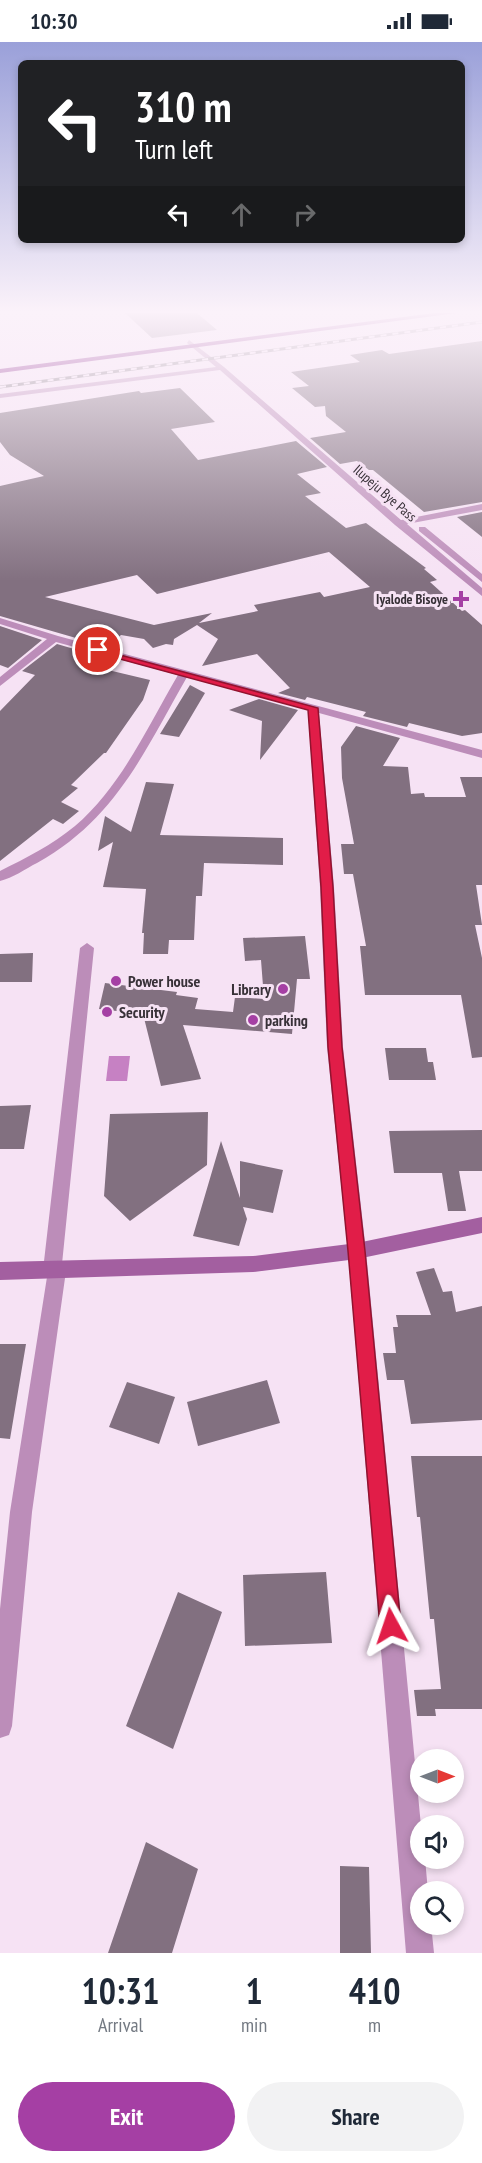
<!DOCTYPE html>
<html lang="en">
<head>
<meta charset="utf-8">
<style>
  :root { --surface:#fff; --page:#f2f2f3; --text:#1f2937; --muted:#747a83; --accent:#a53fa4 }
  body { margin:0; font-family:"PT Sans Narrow",sans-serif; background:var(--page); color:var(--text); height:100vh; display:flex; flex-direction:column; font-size:22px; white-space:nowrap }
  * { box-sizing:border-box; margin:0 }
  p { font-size:20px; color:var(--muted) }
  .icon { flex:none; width:33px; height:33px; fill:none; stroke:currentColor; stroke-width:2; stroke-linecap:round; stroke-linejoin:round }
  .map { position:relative; height:1911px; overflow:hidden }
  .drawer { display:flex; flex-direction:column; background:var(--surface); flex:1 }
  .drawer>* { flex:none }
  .hud { position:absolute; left:18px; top:18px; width:447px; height:183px; border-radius:9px; box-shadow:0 3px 9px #0003; background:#202124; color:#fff; overflow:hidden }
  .needle { width:39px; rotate:90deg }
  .fabs { position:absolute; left:410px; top:1707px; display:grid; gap:12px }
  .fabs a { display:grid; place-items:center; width:54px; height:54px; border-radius:50%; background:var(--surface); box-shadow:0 3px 9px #0003; font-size:30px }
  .pin { position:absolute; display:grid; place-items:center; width:51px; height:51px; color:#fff; margin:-26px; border:3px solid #fff; border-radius:50%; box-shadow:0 2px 6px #0007 }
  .me { position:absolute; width:66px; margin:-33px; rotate:355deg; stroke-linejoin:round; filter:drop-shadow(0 0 4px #0008) }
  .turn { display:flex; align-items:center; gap:21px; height:126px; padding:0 18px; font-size:27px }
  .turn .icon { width:78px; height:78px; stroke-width:2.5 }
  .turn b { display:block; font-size:42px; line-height:51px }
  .lanes { display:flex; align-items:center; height:57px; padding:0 18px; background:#0003; justify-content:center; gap:30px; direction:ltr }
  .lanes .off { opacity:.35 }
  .eta { display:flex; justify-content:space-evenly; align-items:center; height:102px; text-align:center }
  .eta b { font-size:36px; font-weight:600; line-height:42px }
  .primary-button { display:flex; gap:12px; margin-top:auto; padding:12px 18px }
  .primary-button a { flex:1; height:69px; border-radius:36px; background:var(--accent); color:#fff; font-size:24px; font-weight:600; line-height:69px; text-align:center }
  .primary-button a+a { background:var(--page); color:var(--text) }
  .status { display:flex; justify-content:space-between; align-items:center; height:42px; padding:0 30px; background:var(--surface); direction:ltr }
  .status svg { height:16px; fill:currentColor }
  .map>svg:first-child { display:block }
  .water { fill:#c681c3 }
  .building { fill:#827080; fill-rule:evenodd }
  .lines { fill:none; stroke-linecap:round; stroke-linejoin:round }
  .street { fill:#bc8db9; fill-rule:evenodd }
  .secondary { fill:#a35fa0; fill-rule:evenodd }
  .highway { fill:#7d107d; fill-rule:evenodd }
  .rail-casing { stroke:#857984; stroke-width:3 }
  .rail { stroke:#f6e2f4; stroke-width:2; stroke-dasharray:6; stroke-linecap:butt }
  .route { fill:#e11d48; stroke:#92132f; stroke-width:1.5 }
  .poi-dot { fill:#a53fa4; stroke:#f6e2f4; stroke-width:2 }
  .labels { text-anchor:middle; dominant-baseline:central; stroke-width:6; stroke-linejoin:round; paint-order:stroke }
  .far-street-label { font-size:14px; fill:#383138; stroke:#f6e2f4 }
  .far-poi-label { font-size:14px; font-weight:bold; fill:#383138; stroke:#f6e2f4; text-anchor:end }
  .poi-label { font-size:16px; font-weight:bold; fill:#383138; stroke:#f6e2f4; text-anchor:start }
</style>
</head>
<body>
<div class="status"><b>10:30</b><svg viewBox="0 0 49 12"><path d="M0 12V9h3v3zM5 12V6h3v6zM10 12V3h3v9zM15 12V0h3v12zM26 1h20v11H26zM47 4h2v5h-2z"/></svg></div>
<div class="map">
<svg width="482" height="1911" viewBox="0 0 482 1911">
  <rect width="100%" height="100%" fill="#f6e2f4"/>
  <!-- water -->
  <path class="water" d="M109 1014H130L127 1039H106Z"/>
  <!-- building -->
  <path class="building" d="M125 271H197L217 288 152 296Z
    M482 299V460L424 470 373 428H369L357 419 340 422 310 396 346 390 326 374 325 364 315 365 292 346 309 344 291 330 360 320 350 313 382 308 389 312Z
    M180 346 215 380 171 387 198 418 296 399 327 425 297 432 321 451 305 454 346 486 366 481 426 526 424 527 437 538 430 540 462 569 465 568 482 583V691L462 694 409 681 407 685 363 674 366 670 307 655 305 658 278 651 290 646 257 612 202 624 218 597 197 583 174 597 173 603 166 602 153 606 144 597 121 593 107 605 0 574V444L44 434 10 413 0 400V371L139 349 141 351ZM329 510 370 545 324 555 320 550 254 563 258 569 199 581 212 571 154 583 45 555 137 533 157 552Z
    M482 470V495L457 475Z
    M0 584 42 598 8 626 0 623Z
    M57 602 98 614 87 623 150 638 143 658 106 711H104L71 743 78 746 61 760 79 769 63 782 53 777 0 819V669L35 633 22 629Z
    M190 643 205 651 179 695 160 692Z
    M259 657 298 668 260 718 262 679 229 668Z
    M356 684 400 696 383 724 408 725 411 752 424 751 425 755H466L460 735H482V843H476L482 883H475L482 916V1015L472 1016 461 953H365L360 904H366L353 832H344L341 802H354L342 736 341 705Z
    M146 740 174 742 160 793 283 796V823L204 821 202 854H196L194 898H169L168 912H143L144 891H142L146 847 103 845 113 800 98 809 105 774 131 790Z
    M305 894 310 937H297L292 992 183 983 201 1037 161 1044 143 972 99 967 105 941 177 950 176 953 198 956 195 967 233 970 235 955 264 957 261 918 245 919 243 896Z
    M33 911 32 940H0V912Z
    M385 1006H426L428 1020H433L436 1038H389Z
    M31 1063 24 1107H0V1064Z
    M208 1070 207 1123 130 1179 104 1154 110 1072Z
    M482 1088V1129H459L466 1169H448L442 1131H394L389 1089Z
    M221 1099 240 1156V1119L283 1128 273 1171 243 1165 247 1177 239 1204 193 1194Z
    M434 1226 443 1250 452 1249 456 1270 482 1264V1378L411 1382 404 1338H387L383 1311H396L393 1285H398L396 1273H431L416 1230Z
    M0 1302H26L10 1397 0 1396Z
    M267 1338 280 1381 198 1404 187 1360Z
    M127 1340 175 1355 159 1402 109 1385Z
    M411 1414H482V1667H435L436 1674H417L414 1648 441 1647 434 1577H430L420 1475H417Z
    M326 1530 332 1601 245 1604 243 1533Z
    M178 1550 222 1570 173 1707 126 1684Z
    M146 1800 198 1827 172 1911H108Z
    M340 1824 369 1825 371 1911H340Z"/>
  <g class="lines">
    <!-- street -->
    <path class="street" d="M189 298 224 325 401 478 482 462V468L407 482 482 546V554L395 483 220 328 0 356V352L216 325 187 301Z
      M419 485H425L482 532V540L419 489Z
      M0 576 58 594 482 708V716L319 671 334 845 343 1005 366 1209 421 1784 420 1816H425L428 1850H420V1882H431L434 1911H406L348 1209 327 1005 320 845 308 668 187 635C144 710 116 777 37 821 25 827 13 836 0 839V829C26 816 52 803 75 784 121 745 148 684 178 633L56 600 0 644V635L47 597 0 582Z
      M87 901 94 906 62 1222 66 1229 32 1470 12 1684 9 1693 0 1696V1567L10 1470 47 1235 43 1228 80 906Z"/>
    <!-- secondary -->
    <path class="secondary" d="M482 1175V1191L357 1217 253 1230 0 1238V1220L253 1214 357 1201Z"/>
    <!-- highway -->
    <path class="highway" d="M434 271H457L0 331V327Z"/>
    <defs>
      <path id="rail" d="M0 345 482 280"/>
    </defs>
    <!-- rail casing -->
    <use href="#rail" class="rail-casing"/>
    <!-- rail -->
    <use href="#rail" class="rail"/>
  </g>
  <!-- sky -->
  <linearGradient id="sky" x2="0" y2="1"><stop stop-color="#9aa0d9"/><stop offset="0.5" stop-color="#fbf2fa"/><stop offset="1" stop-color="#fbf2fa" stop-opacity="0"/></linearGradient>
  <rect width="482" height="539" fill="url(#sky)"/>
  <!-- route -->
  <path class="route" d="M94 606 318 666 333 845 342 1005 365 1209 401 1584 398 1591 391 1594 383 1591 380 1584 348 1209 328 1005 321 845 308 668 94 610Z"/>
  <!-- markers -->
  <g class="poi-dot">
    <path d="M458 548h6v6h6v6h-6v6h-6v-6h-6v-6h6z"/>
    <circle cx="116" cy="939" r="6"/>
    <circle cx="283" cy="947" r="6"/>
    <circle cx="107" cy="970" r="6"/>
    <circle cx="253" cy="978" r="6"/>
  </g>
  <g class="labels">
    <!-- far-street labels -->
    <g class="far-street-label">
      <text transform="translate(385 451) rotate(41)">Ilupeju Bye Pass</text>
    </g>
    <!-- far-poi labels -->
    <g class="far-poi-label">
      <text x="448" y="557">Iyalode Bisoye</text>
    </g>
    <!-- poi labels -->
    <g class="poi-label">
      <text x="128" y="939">Power house</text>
      <text x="271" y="947" text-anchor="end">Library</text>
      <text x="119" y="970">Security</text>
      <text x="265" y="978">parking</text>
    </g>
  </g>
</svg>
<div class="fabs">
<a><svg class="needle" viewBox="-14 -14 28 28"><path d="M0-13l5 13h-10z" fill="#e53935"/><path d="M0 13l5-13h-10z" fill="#747a83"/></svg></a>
<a><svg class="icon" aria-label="sound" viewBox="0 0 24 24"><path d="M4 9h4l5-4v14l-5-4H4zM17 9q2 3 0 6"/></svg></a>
<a><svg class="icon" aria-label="search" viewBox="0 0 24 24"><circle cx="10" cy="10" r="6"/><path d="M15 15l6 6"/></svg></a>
</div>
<div class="pin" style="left:98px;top:608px;background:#d93025"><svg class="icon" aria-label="arrive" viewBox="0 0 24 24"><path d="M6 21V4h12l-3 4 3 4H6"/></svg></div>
<svg class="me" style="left:391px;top:1584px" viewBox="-20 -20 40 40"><path d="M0-17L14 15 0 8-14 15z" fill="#e11d48" stroke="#fff" stroke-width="4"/></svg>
<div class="hud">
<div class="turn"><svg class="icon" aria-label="left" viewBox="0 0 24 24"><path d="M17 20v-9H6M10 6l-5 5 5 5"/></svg><div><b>310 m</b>Turn left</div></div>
<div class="lanes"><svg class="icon" aria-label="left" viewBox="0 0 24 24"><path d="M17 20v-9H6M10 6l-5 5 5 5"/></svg><svg class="icon off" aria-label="ahead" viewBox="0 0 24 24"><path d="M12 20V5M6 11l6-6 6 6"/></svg><svg class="icon off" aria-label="right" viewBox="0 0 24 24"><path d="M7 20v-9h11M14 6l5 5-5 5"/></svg></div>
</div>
</div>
<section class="drawer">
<div class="eta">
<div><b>10:31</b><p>Arrival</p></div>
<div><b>1</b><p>min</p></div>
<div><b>410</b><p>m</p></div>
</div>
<div class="primary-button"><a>Exit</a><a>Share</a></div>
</section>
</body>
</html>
